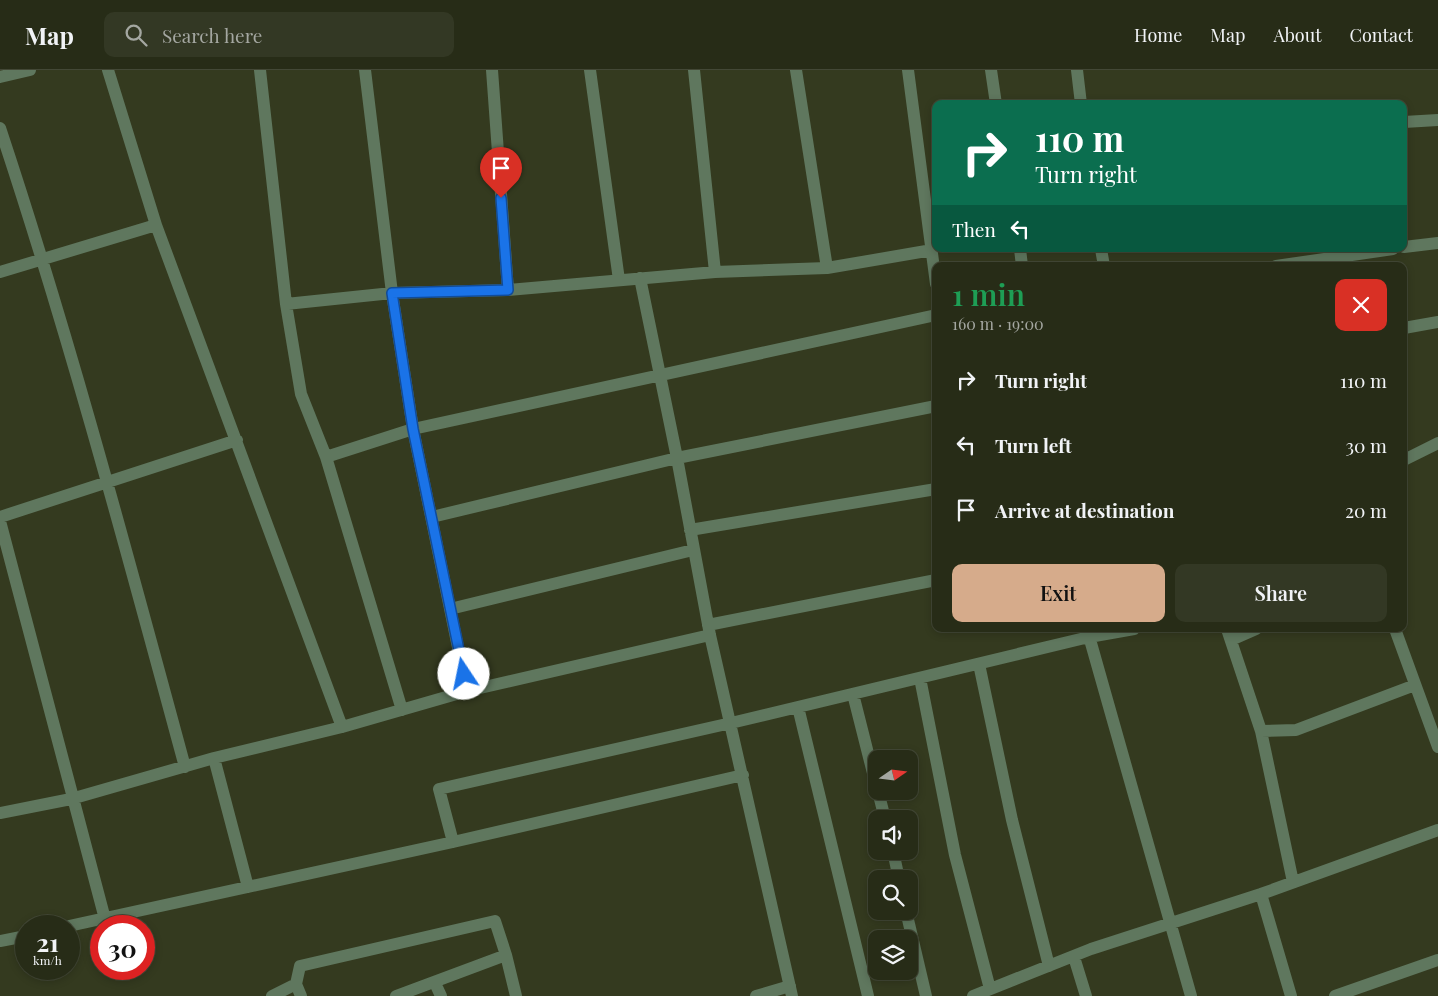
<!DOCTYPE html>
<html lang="en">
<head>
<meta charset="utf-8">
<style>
  :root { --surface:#272c17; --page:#333824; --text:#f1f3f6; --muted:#a4a7a1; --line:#434836; --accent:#d6ab8b }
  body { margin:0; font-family:"Playfair Display",serif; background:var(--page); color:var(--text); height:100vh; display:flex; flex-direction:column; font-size:19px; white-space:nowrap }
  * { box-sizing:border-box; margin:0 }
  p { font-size:16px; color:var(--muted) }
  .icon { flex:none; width:28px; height:28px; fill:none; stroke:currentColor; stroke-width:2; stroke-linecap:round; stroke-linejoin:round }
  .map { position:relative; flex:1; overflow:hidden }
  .details { position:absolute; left:932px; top:192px; width:475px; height:370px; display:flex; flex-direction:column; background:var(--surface); border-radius:10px; box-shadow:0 2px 8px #0003,0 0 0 1px var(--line) }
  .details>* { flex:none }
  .hud { position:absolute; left:932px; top:30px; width:475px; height:152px; border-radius:10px; box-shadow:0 2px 8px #0003,0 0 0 1px var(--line); background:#0b6e4f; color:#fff; overflow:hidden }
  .needle { width:32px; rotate:76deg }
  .buttons { position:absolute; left:868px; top:680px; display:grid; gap:10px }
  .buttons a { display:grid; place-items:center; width:50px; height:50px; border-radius:10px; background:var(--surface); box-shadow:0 2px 8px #0003,0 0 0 1px var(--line); font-size:25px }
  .speed { position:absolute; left:15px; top:845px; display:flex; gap:10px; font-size:25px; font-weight:700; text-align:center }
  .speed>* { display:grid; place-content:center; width:65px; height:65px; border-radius:50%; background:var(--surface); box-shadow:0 2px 8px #0003,0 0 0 1px var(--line); line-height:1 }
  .speed small { font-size:12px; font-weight:400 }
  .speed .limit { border:8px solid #d22; background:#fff; color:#111 }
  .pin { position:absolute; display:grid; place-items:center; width:42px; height:42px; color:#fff; margin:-51px -21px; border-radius:50% 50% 50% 0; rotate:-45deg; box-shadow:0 0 5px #0007 }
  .pin .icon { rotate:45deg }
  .me { position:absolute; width:55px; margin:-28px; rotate:349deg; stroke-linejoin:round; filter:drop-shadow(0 0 4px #0008) }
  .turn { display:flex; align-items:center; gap:18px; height:105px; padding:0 20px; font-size:22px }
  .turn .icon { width:65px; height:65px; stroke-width:2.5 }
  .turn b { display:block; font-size:35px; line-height:42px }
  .then { display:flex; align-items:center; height:48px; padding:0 20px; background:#0003; gap:10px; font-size:19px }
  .round { display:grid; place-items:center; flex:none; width:52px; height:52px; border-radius:10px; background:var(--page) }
  .head { display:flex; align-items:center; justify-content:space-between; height:85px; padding:0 20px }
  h1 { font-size:30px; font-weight:600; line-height:38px; color:#1e9e55 }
  .cta { display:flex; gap:10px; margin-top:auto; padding:10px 20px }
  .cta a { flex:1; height:58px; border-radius:10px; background:var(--accent); color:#111; font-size:20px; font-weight:600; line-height:58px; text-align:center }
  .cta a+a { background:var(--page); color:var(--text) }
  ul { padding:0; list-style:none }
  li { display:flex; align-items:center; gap:15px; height:65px; padding:0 20px }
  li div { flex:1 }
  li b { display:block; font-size:19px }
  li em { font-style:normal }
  header { display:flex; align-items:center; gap:30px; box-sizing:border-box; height:70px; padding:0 25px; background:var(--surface); border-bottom:1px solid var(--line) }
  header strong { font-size:24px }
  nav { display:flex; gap:28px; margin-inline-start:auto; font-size:18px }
  .search { width:350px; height:45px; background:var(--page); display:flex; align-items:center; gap:12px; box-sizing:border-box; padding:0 18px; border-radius:10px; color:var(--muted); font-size:19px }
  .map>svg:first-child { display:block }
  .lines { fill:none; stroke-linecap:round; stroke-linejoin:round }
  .minor { stroke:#5f775e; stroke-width:12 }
  .route-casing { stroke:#114b97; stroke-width:12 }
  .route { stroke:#1a73e8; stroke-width:9 }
</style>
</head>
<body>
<header>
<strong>Map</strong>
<div class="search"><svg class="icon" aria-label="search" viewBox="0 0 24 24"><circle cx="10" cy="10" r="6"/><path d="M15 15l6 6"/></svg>Search here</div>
<nav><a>Home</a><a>Map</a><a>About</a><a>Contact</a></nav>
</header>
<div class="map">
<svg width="1438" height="926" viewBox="0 0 1438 926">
  <rect width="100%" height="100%" fill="#343a1f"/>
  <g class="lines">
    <!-- minor -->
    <path class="minor" d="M108 0 156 155 342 657
      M260 0 286 234 301 324 326 387 402 640
      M365 0 392 223 413 359 467 621
      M492 0 508 220
      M590 0 619 210
      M694 0 715 202
      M796 0 827 198
      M908 0 936 214
      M991 0 996 34
      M1077 0 1081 34
      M0 7 30 0
      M1404 52 1438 50
      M0 58C70 269 127 483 185 697
      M1404 177 1438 173
      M1020 179 1022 196
      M1101 179 1104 196
      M1276 196 1393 179
      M0 202 156 155
      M640 208 677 388 710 565 792 926
      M286 234 392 223 508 220 715 202 827 198 932 180
      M1404 258 1438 252
      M326 387 413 359 936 245
      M1404 390 1438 373
      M0 447 237 370
      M432 447 677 388 936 336
      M0 451 105 849
      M690 460 936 419
      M450 539 693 480
      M708 555 936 510
      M1087 559 1191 926
      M1227 559 1261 661 1293 812
      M1395 559 1438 677
      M1231 570 1256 559
      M979 594 1012 750 1049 896
      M920 608 955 785 990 919
      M853 624 876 715
      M798 637 868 926
      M1261 661 1296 660 1415 615
      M214 688 248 817
      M878 721 885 749
      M0 743 71 729 214 688 342 657 467 621 710 565
      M453 772 439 719 731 653 1089 567 1134 559
      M893 781 899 809
      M1261 824 1291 926
      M906 841 926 926
      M69 856 453 772 743 705
      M0 871 26 866
      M1074 887 1086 926
      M435 913 441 926
      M272 926 296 914
      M301 926 296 914 300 896 495 851 506 885 516 926
      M396 926 506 885
      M756 926 790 916
      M973 926 1091 879 1261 824 1438 760
      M1335 926 1438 890"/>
  </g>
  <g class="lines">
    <defs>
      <path id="route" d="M464 604 413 359 392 223 508 220 501 128"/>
    </defs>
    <!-- route casing -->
    <use href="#route" class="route-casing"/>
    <!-- route -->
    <use href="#route" class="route"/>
  </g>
</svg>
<div class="buttons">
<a><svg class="needle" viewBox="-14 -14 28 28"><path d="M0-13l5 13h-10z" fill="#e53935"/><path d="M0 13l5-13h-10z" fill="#a4a7a1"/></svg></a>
<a><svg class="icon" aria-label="sound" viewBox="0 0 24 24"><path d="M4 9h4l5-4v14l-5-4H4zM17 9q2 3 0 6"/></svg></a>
<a><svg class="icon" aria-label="search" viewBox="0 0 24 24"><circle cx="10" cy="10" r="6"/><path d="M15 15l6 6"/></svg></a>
<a><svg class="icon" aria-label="layers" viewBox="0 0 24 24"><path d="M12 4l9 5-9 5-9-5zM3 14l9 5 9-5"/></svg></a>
</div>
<div class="speed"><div>21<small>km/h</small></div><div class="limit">30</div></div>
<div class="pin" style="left:501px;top:128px;background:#d93025"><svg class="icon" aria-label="arrive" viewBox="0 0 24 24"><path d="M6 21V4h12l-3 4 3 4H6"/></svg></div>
<svg class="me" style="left:464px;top:604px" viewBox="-20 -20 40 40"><circle r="19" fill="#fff"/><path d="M0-13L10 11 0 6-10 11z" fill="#1a73e8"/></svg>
<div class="hud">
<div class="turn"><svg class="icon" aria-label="right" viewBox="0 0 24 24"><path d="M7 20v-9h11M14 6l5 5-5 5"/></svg><div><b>110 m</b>Turn right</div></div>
<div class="then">Then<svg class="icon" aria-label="left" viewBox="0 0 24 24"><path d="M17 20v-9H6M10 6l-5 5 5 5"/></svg></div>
</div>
<section class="details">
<div class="head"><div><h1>1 min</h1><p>160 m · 19:00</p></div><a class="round" style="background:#d93025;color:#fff"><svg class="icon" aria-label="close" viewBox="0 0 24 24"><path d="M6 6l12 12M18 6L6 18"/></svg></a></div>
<ul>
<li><svg class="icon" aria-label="right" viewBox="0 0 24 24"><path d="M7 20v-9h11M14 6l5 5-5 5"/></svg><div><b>Turn right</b></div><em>110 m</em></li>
<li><svg class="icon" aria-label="left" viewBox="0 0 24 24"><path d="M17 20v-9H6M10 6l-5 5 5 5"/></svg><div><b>Turn left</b></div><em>30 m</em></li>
<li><svg class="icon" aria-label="arrive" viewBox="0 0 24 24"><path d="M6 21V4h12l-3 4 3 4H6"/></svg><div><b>Arrive at destination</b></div><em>20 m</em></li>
</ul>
<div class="cta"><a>Exit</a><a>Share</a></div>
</section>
</div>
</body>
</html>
